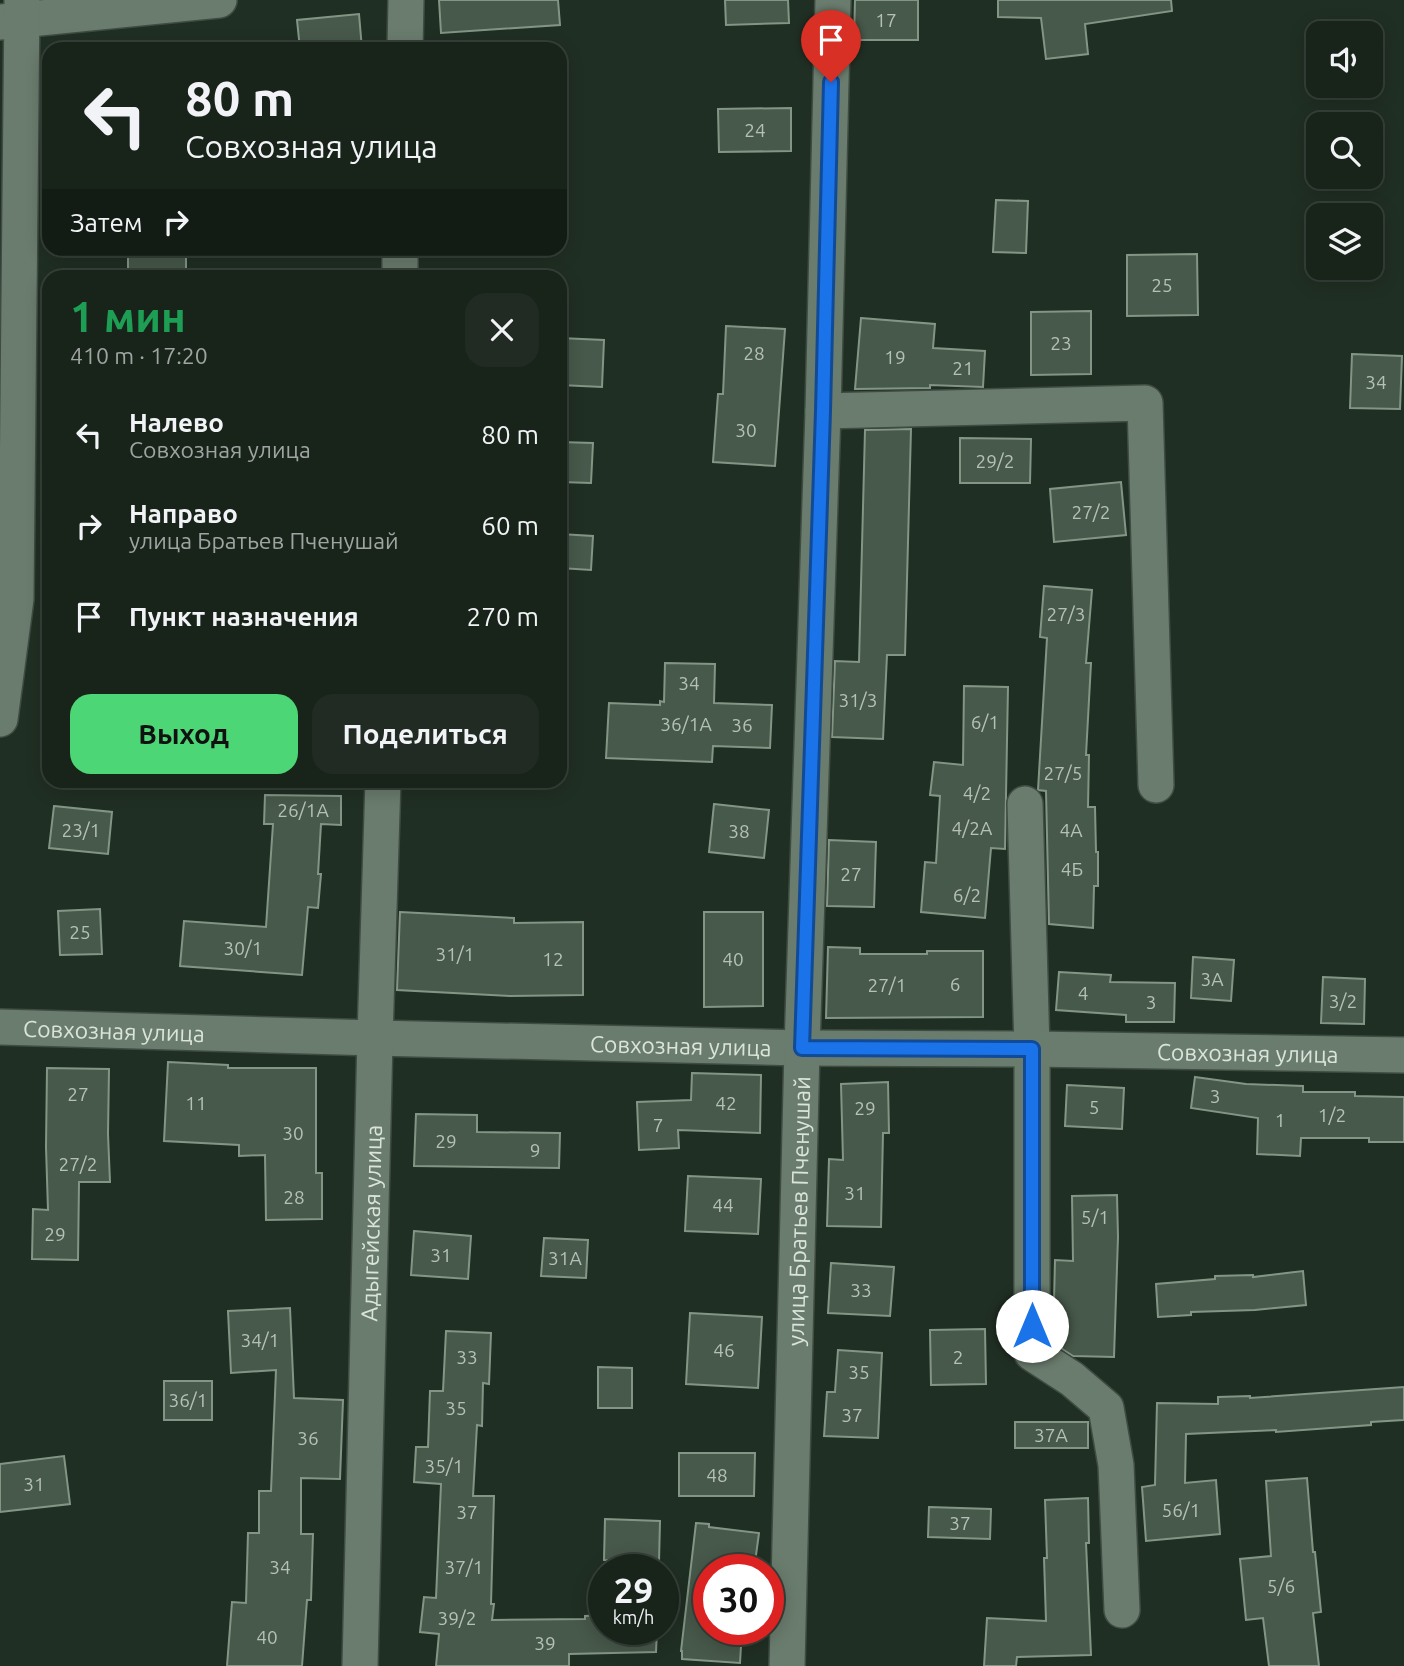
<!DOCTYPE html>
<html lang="ru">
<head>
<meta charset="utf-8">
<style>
  :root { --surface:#18231a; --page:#212b23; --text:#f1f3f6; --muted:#9fa4a2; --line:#364039; --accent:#4dd676 }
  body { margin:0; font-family:Ubuntu,sans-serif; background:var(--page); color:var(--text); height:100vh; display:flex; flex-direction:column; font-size:26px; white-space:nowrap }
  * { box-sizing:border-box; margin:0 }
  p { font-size:23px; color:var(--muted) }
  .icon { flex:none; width:38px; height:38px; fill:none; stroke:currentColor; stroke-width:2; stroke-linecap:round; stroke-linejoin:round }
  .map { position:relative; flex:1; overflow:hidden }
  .details { position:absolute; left:42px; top:270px; width:525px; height:518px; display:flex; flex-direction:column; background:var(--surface); border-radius:21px; box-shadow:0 4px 18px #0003,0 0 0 2px var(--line) }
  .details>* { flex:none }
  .guide { position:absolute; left:42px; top:42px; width:525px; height:214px; border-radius:21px; box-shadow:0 4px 18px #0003,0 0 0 2px var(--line); background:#18231a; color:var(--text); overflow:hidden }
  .controls { position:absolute; left:1306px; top:21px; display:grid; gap:14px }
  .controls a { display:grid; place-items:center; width:77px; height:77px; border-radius:14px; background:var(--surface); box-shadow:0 4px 18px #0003,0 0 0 2px var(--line); font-size:35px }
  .speed { position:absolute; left:588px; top:1554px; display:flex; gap:14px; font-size:35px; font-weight:700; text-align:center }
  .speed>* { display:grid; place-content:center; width:91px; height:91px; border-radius:50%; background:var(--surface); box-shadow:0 4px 18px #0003,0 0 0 2px var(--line); line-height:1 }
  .speed small { font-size:18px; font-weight:400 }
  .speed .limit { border:10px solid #d22; background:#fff; color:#111 }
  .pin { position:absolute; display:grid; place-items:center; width:60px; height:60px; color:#fff; margin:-72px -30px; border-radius:50% 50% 50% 0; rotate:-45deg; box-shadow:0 0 7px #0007 }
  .pin .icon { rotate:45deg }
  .me { position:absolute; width:77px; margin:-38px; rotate:0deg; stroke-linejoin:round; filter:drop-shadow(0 0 5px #0008) }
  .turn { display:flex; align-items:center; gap:24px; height:147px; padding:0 28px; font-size:32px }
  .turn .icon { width:91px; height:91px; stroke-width:2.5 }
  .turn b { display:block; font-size:49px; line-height:60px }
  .then { display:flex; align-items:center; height:66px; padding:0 28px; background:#0003; gap:14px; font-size:26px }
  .round { display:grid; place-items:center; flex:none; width:74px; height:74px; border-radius:21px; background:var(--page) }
  .head { display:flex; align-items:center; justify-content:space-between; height:119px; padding:0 28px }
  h1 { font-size:42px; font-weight:700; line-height:52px; color:#1e9e55 }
  .cta { display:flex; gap:14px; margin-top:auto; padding:14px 28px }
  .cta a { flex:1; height:80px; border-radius:21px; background:var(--accent); color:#111; font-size:28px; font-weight:700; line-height:80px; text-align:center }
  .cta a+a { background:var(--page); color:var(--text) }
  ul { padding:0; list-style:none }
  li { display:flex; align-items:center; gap:21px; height:91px; padding:0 28px }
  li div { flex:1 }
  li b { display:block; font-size:26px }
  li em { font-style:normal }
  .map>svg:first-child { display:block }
  .building { fill:#47594a; stroke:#839686; stroke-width:2 }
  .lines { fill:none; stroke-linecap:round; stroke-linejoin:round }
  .minor-casing { stroke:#3f4c42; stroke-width:38 }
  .minor { stroke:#6a7c6d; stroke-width:35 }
  .route-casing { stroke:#114b97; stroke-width:18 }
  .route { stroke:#1a73e8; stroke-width:12 }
  .labels { text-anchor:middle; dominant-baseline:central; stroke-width:7; stroke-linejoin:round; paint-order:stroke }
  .number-label { font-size:19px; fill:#b5c1b7 }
  .street-label { font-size:23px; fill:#dae4db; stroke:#162619 }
</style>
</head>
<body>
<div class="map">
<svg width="1404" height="1666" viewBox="0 0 1404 1666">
  <rect width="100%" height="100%" fill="#202f23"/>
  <!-- building -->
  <path class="building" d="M439 0H558L560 25 441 33Z
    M725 0H788L789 23 726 25Z
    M855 0H918V40H854Z
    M998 0H1171L1172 11 1085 24 1088 54 1046 59 1041 18 998 17Z
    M359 14 362 49H300L297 20Z
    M791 108V151L719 152 718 109Z
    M996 200 1028 201 1026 253 993 252Z
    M1197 254 1198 315 1127 316V255Z
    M128 255H186V276H128Z
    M1091 311V374L1031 375V312Z
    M861 318 935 324 933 348 985 351 983 387 930 385V388L855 389Z
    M726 326 785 329 775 466 713 462 718 394H723Z
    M560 338 604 340 602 387 560 385Z
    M1352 354 1402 356 1400 409 1350 408Z
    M911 429 905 655H887L883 739 832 737 835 661 859 662 865 430Z
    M960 438 1031 439 1030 483H960Z
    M560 442 593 443 591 483 560 482Z
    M1121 482 1126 535 1054 542 1050 489Z
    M560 534 593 536 591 570 560 568Z
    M1044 586 1092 590 1086 663H1091L1086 755H1089L1088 807H1095L1096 852H1098V886H1094L1093 928 1049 924 1046 791 1038 790 1047 638 1040 637Z
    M665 663 715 664 714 703 772 705 770 748 713 746 712 762 606 758 609 703 660 705V701L664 702Z
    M964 686 1008 687 1005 849 991 848 985 918 921 912 925 862 936 863 940 796 930 795 934 762 963 765Z
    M265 795 341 796V825L321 824 318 874H321L318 908 308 907 302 975 180 966 184 921 266 927 273 824H264Z
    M714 804 769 810 764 858 709 852Z
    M54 806 112 812 108 854 49 848Z
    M829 840 876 842 874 907 827 906Z
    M100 909 102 954 60 955 58 911Z
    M400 912 514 918V923L583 922V995L510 996 397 990Z
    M704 912H763V1006L704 1007Z
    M828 947 860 948V954H927V951H983V1017L826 1018Z
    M1193 957 1234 960 1231 1001 1191 998Z
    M1059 972 1111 975 1110 982 1175 983 1174 1022H1126V1015L1056 1010Z
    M1323 977 1365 979 1364 1024 1321 1023Z
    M168 1062 228 1065V1068H316V1173H322V1219L266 1220 265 1155 239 1156V1145L164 1141Z
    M47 1068 109 1069 108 1134 110 1182H79L78 1260 32 1259 33 1209 48 1210 46 1147Z
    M692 1073 761 1075 760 1133 678 1130 679 1148 639 1150 637 1102 691 1100Z
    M1195 1077 1246 1084 1303 1086V1092H1355V1096L1404 1097V1142H1369V1138H1301L1300 1156 1257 1154 1258 1118 1191 1108Z
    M888 1082 889 1133H883L881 1227 827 1226 829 1159 843 1160 841 1084Z
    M1067 1085 1124 1088 1122 1129 1065 1126Z
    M416 1114 477 1115V1132L560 1133 559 1168 414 1166Z
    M688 1176 761 1179 758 1234 685 1231Z
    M1117 1195 1118 1237 1114 1357 1073 1356 1053 1343 1055 1260 1073 1261 1072 1196Z
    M414 1231 471 1236 468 1279 411 1275Z
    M544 1238 588 1240 586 1278 541 1276Z
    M831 1263 894 1267 890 1316 828 1313Z
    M1303 1271 1306 1305 1255 1310 1191 1312V1315L1158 1317 1156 1284 1215 1279V1276L1253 1275V1277Z
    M290 1308 294 1398 343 1400 340 1479 301 1478V1534H313L311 1600H307L302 1666H227L232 1602 246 1603 248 1533H259V1491H271L276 1370 231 1373 228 1311Z
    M690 1313 762 1317 758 1388 686 1384Z
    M985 1329 986 1384 931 1385 930 1330Z
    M446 1331 491 1333 489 1384 483 1383 482 1426 477 1425 473 1496H494L491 1604H494L492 1620 585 1619V1616L604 1615V1629H657L656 1652 569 1654V1666H436L439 1634 420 1632 424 1597 436 1598 441 1484 414 1482 416 1447H428L430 1391H443Z
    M838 1350 882 1353 878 1438 824 1436 827 1392H835Z
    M598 1367 632 1368V1408H598Z
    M164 1381H212V1420H164Z
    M1404 1387V1420L1371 1422V1425L1276 1432V1430L1186 1434 1185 1483 1216 1480 1220 1534 1146 1541 1142 1487 1155 1485 1157 1403 1218 1404V1397L1250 1396V1398Z
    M1015 1422H1088V1448H1015Z
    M679 1453H755L754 1496H679Z
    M64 1456 70 1504 0 1512V1464Z
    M1307 1478 1313 1552H1315L1321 1612 1313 1613 1319 1666H1269L1263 1618 1246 1620 1240 1559 1271 1556 1266 1481Z
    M1088 1498 1089 1543H1086L1091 1655 1017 1657 1016 1666H984L987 1618 1046 1621 1044 1558H1047L1045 1500Z
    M929 1507 991 1509 990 1539 928 1537Z
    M605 1519 660 1521 659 1562 604 1560Z
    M696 1523 709 1524V1527L759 1533 754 1570H709V1629H742L740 1663 682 1659V1651H681Z"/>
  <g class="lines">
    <defs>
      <g id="minor">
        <path d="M0 22 219 0"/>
        <path d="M405 49 406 0"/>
        <path d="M400 276V248"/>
        <path d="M823 411 1145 403 1156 785"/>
        <path d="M0 719 16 599 22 0"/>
        <path d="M1025 804 1032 1049V1353L1072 1379 1106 1408 1116 1465 1122 1610"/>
        <path id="s1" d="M0 1027 375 1038 802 1048 1032 1049 1404 1055"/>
        <path id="s2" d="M360 1666 375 1038 383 780"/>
        <path id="s3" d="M787 1666 802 1048 823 411 833 0"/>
      </g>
    </defs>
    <!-- minor casing -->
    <use href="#minor" class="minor-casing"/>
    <!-- minor -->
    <use href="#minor" class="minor"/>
  </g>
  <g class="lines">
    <defs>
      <path id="route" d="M831 82 823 411 802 1048 1032 1049V1326"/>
    </defs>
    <!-- route casing -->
    <use href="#route" class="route-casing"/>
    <!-- route -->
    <use href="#route" class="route"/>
  </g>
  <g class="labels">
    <!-- number labels -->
    <g class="number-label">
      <text x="886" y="20">17</text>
      <text x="755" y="130">24</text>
      <text x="1162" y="285">25</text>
      <text x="1061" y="343">23</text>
      <text x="754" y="353">28</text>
      <text x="895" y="357">19</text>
      <text x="963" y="368">21</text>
      <text x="1376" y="382">34</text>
      <text x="746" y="430">30</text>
      <text x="995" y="461">29/2</text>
      <text x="1091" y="512">27/2</text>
      <text x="1066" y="614">27/3</text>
      <text x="689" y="683">34</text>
      <text x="858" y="700">31/3</text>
      <text x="985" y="722">6/1</text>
      <text x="686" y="724">36/1А</text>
      <text x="742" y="725">36</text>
      <text x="1063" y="773">27/5</text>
      <text x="977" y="793">4/2</text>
      <text x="303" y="810">26/1А</text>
      <text x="972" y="828">4/2А</text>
      <text x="81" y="830">23/1</text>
      <text x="1071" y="830">4А</text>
      <text x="739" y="831">38</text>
      <text x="1072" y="869">4Б</text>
      <text x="851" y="874">27</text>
      <text x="967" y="895">6/2</text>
      <text x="80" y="932">25</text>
      <text x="243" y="948">30/1</text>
      <text x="455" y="954">31/1</text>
      <text x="553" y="959">12</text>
      <text x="733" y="959">40</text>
      <text x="1212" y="979">3А</text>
      <text x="955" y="984">6</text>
      <text x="887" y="985">27/1</text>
      <text x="1083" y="993">4</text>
      <text x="1343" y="1001">3/2</text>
      <text x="1151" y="1002">3</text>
      <text x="78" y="1094">27</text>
      <text x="1215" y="1096">3</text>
      <text x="196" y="1103">11</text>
      <text x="726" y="1103">42</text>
      <text x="1094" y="1107">5</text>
      <text x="865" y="1108">29</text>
      <text x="1332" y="1115">1/2</text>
      <text x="1280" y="1120">1</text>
      <text x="658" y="1125">7</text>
      <text x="293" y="1133">30</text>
      <text x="446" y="1141">29</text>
      <text x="535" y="1150">9</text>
      <text x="78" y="1164">27/2</text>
      <text x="855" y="1193">31</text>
      <text x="294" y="1197">28</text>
      <text x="723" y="1205">44</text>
      <text x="1095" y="1217">5/1</text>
      <text x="55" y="1234">29</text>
      <text x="441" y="1255">31</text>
      <text x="565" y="1258">31А</text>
      <text x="861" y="1290">33</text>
      <text x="260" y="1340">34/1</text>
      <text x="724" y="1350">46</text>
      <text x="467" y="1357">33</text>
      <text x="958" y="1357">2</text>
      <text x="859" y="1372">35</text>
      <text x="188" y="1400">36/1</text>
      <text x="456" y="1408">35</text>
      <text x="852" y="1415">37</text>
      <text x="1051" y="1435">37А</text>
      <text x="308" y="1438">36</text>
      <text x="444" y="1466">35/1</text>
      <text x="717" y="1475">48</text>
      <text x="34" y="1484">31</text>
      <text x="1181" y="1510">56/1</text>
      <text x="467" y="1512">37</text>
      <text x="960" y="1523">37</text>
      <text x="280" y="1567">34</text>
      <text x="464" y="1567">37/1</text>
      <text x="1281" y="1586">5/6</text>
      <text x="457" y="1618">39/2</text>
      <text x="267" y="1637">40</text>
      <text x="545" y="1643">39</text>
    </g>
    <!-- street labels -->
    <g class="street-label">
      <text stroke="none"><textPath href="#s1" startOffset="114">Совхозная улица</textPath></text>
      <text stroke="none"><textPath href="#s1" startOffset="681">Совхозная улица</textPath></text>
      <text stroke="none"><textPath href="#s1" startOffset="1248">Совхозная улица</textPath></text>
      <text stroke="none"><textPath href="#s3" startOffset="455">улица Братьев Пченушай</textPath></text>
      <text stroke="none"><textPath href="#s2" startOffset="443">Адыгейская улица</textPath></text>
    </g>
  </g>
</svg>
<div class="controls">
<a><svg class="icon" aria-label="sound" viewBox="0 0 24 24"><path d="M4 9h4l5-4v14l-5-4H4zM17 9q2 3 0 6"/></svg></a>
<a><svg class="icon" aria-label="search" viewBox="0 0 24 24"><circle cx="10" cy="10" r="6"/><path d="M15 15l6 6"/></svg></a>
<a><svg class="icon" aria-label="layers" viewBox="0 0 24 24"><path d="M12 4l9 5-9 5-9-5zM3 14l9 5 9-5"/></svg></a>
</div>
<div class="speed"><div>29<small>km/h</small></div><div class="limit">30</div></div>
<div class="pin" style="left:831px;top:82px;background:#d93025"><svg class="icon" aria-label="arrive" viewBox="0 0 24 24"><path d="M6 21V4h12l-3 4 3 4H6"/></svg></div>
<svg class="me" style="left:1032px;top:1326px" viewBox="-20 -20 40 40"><circle r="19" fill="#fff"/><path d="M0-13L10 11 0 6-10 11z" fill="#1a73e8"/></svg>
<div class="guide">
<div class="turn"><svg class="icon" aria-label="left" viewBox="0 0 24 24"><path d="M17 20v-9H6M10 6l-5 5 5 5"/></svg><div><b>80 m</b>Совхозная улица</div></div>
<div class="then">Затем<svg class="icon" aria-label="right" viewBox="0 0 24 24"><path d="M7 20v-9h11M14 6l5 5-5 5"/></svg></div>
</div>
<section class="details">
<div class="head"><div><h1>1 мин</h1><p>410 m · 17:20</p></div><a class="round"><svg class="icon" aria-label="close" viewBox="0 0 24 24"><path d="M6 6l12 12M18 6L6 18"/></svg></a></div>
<ul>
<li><svg class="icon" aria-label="left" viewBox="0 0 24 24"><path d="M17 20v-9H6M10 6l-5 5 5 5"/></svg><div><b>Налево</b><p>Совхозная улица</p></div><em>80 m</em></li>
<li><svg class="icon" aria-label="right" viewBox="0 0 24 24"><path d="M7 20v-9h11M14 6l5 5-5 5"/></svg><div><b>Направо</b><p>улица Братьев Пченушай</p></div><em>60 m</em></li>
<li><svg class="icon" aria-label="arrive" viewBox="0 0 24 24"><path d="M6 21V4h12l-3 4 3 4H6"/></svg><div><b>Пункт назначения</b></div><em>270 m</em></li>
</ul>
<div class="cta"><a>Выход</a><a>Поделиться</a></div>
</section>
</div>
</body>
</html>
